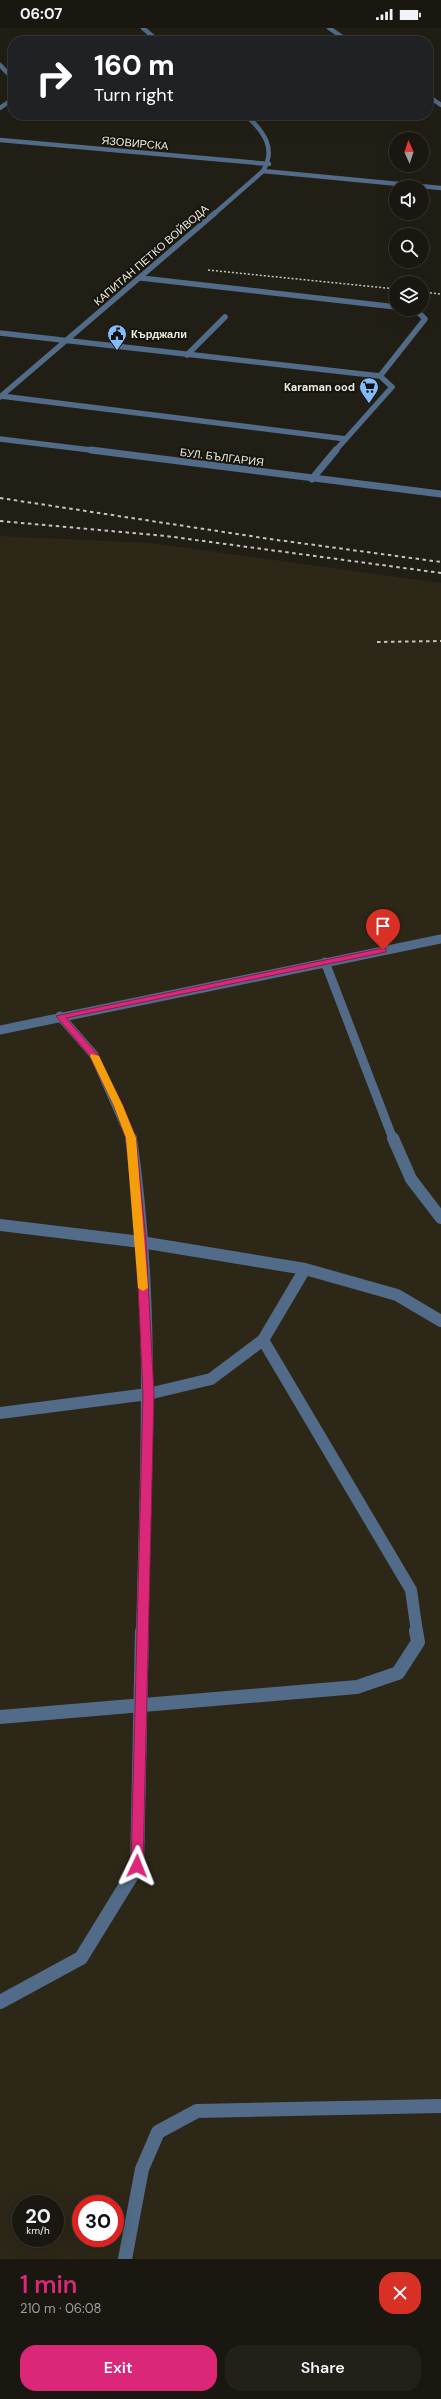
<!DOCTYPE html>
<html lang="en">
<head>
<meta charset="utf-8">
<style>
  :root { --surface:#191710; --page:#222019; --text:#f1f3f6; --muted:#9f9f9f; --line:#373630; --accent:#db2777 }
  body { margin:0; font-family:"DM Sans",sans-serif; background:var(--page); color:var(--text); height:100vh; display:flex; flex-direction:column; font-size:15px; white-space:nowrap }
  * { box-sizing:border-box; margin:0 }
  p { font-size:13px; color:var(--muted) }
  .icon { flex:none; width:22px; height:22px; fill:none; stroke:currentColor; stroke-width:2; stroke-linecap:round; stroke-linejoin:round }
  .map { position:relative; height:2231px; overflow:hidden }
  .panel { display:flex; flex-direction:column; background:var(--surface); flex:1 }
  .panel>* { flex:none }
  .banner { position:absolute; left:8px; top:8px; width:425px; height:84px; border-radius:16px; box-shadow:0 4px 16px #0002,0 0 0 1px var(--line); background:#202124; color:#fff; overflow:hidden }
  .needle { width:26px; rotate:357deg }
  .buttons { position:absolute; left:389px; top:104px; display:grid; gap:8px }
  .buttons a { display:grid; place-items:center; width:40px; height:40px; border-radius:50%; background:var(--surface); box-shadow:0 4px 16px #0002,0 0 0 1px var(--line); font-size:20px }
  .speed { position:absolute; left:12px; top:2167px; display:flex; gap:8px; font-size:20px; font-weight:700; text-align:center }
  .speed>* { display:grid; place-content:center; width:52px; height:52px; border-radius:50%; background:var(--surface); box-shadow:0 4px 16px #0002,0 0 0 1px var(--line); line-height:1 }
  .speed small { font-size:10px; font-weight:400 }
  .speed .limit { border:6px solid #d22; background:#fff; color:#111 }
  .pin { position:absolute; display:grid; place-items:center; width:34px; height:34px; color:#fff; margin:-41px -17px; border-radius:50% 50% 50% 0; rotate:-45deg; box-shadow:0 0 4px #0007 }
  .pin .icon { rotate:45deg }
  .me { position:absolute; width:44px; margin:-22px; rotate:2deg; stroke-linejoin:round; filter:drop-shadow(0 0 3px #0008) }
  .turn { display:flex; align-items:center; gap:14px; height:84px; padding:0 20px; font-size:18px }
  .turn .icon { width:52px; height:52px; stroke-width:2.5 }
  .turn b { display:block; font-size:28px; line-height:34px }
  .round { display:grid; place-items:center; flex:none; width:42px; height:42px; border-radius:16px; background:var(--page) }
  .summary { display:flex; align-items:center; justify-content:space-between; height:68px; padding:0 20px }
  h1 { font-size:24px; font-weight:600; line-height:30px; color:var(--accent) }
  .action { display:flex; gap:8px; margin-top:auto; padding:8px 20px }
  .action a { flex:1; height:46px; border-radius:16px; background:var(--accent); color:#fff; font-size:16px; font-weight:600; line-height:46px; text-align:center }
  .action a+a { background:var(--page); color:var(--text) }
  .status { display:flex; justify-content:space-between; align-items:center; height:28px; padding:0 20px; background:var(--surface); direction:ltr }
  .status svg { height:11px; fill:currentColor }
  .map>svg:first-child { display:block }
  .built { fill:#2c2717; fill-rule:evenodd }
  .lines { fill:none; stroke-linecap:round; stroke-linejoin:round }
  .minor-far5 { stroke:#526b88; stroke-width:4.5 }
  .minor-far4 { stroke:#526b88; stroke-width:5.5 }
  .minor-far3 { stroke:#526b88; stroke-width:7 }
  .minor-far2 { stroke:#526b88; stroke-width:9 }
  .minor-far1 { stroke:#526b88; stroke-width:12 }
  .minor { stroke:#526b88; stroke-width:14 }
  .rail-far1 { stroke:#c5c4bd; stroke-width:1.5; stroke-dasharray:2 2; stroke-linecap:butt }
  .rail { stroke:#c5c4bd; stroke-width:2; stroke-dasharray:3.5 3.5; stroke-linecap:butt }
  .route { fill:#db2777; stroke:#8e194d }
  .slow { fill:#f59e0b }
  .labels { text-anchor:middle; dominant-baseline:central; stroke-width:4; stroke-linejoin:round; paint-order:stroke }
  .far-street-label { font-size:11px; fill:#eae9e2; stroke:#18150c }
  .far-poi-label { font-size:11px; font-weight:bold; fill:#eae9e2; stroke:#18150c; text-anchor:start }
</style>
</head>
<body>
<div class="status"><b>06:07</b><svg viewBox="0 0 49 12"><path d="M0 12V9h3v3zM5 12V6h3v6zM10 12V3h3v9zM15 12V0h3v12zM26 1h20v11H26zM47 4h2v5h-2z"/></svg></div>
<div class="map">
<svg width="441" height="2231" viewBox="0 0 441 2231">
  <rect width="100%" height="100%" fill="#211f15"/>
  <!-- built -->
  <path class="built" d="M0 508 150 515 441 555V2231H0ZM21 2176H55V2210H21ZM81 2176H115V2210H81Z"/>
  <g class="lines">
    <!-- minor-far5 -->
    <path class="minor-far5" d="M143 0 158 13
      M329 0 348 13
      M0 37 13 51
      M428 68 441 77
      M0 80 13 71
      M0 112 269 136
      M263 143 441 160
      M214 186 263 143C277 120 263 103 246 87"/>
    <!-- minor-far4 -->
    <path class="minor-far4" d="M141 250 396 279
      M0 305 380 348
      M187 327 225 289
      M1 368 346 411
      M0 369 215 185
      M0 411 99 423
      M335 423 392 359 380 348 425 291 419 285 406 281"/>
    <!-- minor-far3 -->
    <path class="minor-far3" d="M91 422 441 466
      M312 451 336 422"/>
    <!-- minor-far2 -->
    <path class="minor-far2" d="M325 934 393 1111
      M60 988 94 1027 131 1111
      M0 1002 441 911"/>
    <!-- minor-far1 -->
    <path class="minor-far1" d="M131 1110C155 1273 146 1440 142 1604
      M393 1110 411 1151 441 1190
      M0 1197 141 1214 305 1241 397 1267 441 1293
      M263 1312 411 1562 417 1604
      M0 1385 148 1366 211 1351 263 1312 305 1241"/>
    <!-- minor -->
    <path class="minor" d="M0 1689 357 1659 398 1645 418 1614 416 1603
      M0 1974 81 1930 137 1839 142 1603
      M125 2231 142 2141 158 2104 197 2083 441 2078"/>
    <!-- rail-far1 -->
    <path class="rail-far1" d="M208 242 396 261
      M422 264 441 266"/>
    <!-- rail -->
    <path class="rail" d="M0 470 270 511 441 534
      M0 493 166 508 441 545
      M377 614 441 613"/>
  </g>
  <!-- route -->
  <path class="route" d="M383 920 386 921V924L66 990 98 1027 123 1078 136 1110 146 1214 154 1366 143 1838 142 1842H133L131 1838 143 1366 136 1214 126 1110 114 1078 90 1028 56 988Z"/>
  <!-- slow -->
  <path class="slow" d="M91 1026 99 1028 123 1078 136 1110 148 1260 143 1263 138 1260 126 1110 114 1078 90 1028Z"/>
  <!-- icons -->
  <defs>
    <symbol id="civic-pin" viewBox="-11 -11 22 30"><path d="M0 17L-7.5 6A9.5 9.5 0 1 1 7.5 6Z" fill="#85bbfb" stroke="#18150c"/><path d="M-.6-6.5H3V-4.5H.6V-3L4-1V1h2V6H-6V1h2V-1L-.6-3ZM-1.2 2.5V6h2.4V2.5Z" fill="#111"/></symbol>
    <symbol id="supermarket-pin" viewBox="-11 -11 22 30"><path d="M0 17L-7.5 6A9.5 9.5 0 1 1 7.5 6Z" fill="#85bbfb" stroke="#18150c"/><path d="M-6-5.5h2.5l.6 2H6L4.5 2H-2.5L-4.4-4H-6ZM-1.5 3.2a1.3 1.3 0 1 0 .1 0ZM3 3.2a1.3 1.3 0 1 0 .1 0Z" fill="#111"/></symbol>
  </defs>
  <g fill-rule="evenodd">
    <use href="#civic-pin" x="106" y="295" width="22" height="30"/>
    <use href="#supermarket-pin" x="358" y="348" width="22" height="30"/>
  </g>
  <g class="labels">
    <!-- far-street labels -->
    <g class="far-street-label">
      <text transform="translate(135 115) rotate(5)">ЯЗОВИРСКА</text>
      <text transform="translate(151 227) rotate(-41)">КАПИТАН ПЕТКО ВОЙВОДА</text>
      <text transform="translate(222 429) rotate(7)">БУЛ. БЪЛГАРИЯ</text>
    </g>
    <!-- far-poi labels -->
    <g class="far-poi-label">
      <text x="131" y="306">Кърджали</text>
      <text x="355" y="359" text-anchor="end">Karaman ood</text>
    </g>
  </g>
</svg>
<div class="buttons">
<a><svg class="needle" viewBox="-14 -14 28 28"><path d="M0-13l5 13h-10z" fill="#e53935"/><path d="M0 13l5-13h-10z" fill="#9f9f9f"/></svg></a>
<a><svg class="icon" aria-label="sound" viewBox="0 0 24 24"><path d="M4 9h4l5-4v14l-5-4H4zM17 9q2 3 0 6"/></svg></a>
<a><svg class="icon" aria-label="search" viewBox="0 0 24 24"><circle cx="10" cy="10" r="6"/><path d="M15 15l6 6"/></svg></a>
<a><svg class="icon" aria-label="layers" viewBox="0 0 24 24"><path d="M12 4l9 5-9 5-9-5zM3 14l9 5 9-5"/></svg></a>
</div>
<div class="speed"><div>20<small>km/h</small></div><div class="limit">30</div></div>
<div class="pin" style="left:383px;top:922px;background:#d93025"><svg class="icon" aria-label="arrive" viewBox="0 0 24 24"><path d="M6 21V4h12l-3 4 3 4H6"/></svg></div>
<svg class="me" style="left:137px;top:1838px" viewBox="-20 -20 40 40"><path d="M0-17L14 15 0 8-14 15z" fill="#db2777" stroke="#fff" stroke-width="4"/></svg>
<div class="banner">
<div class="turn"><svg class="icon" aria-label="right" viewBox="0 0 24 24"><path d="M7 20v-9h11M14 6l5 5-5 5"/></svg><div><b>160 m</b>Turn right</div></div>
</div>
</div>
<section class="panel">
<div class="summary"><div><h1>1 min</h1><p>210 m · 06:08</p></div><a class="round" style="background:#d93025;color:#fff"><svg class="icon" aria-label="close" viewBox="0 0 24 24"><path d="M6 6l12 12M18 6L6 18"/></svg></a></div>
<div class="action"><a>Exit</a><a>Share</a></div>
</section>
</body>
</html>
